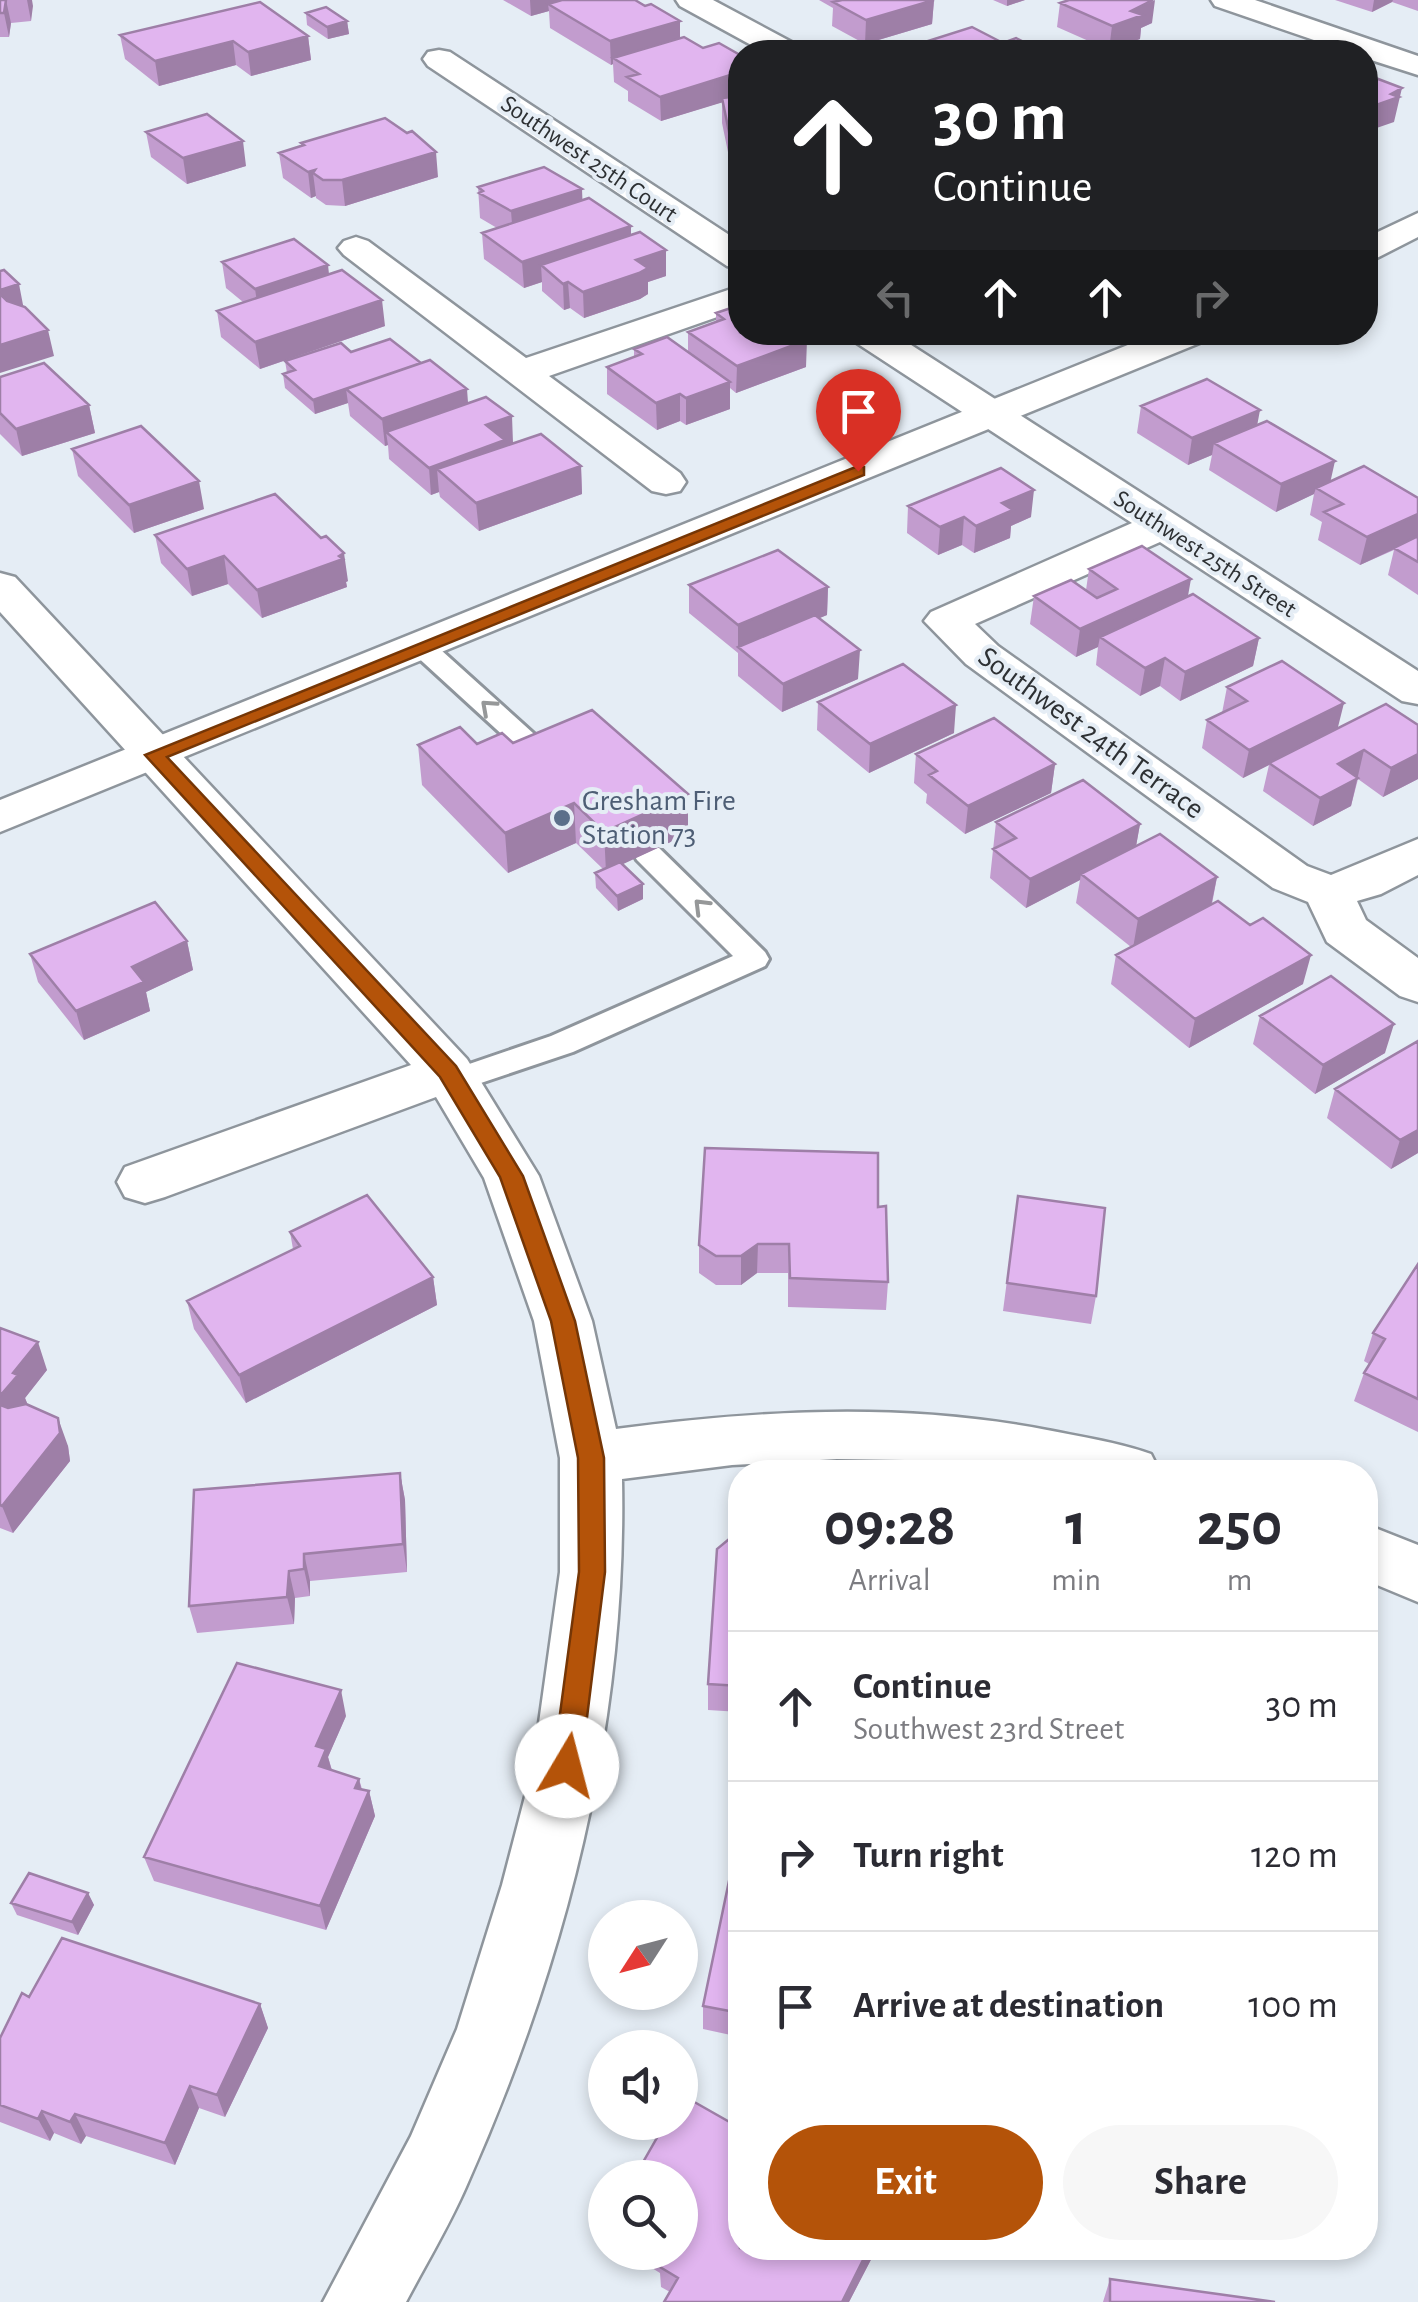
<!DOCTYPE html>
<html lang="en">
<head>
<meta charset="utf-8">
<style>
  :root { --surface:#fff; --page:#f7f7f7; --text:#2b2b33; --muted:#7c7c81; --line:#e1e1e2; --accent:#b45309 }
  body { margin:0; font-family:"Alegreya Sans",sans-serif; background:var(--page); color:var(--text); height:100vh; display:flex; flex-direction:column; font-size:38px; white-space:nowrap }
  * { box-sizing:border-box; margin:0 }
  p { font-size:32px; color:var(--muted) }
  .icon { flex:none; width:55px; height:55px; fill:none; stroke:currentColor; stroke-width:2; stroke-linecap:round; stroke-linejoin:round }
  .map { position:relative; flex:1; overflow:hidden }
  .details { position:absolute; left:728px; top:1460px; width:650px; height:800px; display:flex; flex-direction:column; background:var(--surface); border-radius:40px; box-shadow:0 5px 15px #0003 }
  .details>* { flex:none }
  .top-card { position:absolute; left:728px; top:40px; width:650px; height:305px; border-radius:40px; box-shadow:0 5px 15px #0003; background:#202124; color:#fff; overflow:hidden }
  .needle { width:65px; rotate:234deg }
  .buttons { position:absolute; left:588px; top:1900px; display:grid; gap:20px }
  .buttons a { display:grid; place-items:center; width:110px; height:110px; border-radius:50%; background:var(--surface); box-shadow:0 5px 15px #0003; font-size:50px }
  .pin { position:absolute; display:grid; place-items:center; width:85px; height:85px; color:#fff; margin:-102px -42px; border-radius:50% 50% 50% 0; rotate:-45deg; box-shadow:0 0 10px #0007 }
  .pin .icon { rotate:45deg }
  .me { position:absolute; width:110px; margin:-55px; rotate:8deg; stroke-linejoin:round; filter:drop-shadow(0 0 8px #0008) }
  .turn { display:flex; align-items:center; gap:35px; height:210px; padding:0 40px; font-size:45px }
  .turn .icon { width:130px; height:130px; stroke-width:2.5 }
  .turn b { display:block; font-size:70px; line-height:85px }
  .lanes { display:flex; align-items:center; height:95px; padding:0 40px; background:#0003; justify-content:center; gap:50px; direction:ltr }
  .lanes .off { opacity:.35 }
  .eta { display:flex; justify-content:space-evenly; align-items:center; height:170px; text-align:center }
  .eta b { font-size:60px; font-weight:600; line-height:70px }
  .cta { display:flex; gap:20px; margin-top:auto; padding:20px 40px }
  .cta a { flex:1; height:115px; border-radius:60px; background:var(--accent); color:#fff; font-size:40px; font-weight:600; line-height:115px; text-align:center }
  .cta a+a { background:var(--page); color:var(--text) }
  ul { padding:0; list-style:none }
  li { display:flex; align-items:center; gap:30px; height:150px; padding:0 40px; border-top:2px solid var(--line) }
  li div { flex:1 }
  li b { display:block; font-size:38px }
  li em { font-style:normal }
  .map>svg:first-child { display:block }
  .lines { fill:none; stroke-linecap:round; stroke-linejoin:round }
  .lane-casing { stroke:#8e959c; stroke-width:6 }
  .street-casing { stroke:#8e959c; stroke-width:5 }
  .secondary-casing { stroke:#8e959c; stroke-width:5 }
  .lane { fill:#fff; fill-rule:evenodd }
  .street { fill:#fff; fill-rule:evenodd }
  .secondary { fill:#fff; fill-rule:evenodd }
  .wall { fill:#c29cce }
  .shaded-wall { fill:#9e7fa7 }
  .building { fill:#e1b5ef; stroke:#9e7fa7; stroke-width:2.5 }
  .oneway { stroke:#969899 }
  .route { fill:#b45309; stroke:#753606; stroke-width:2.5 }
  .service-dot { fill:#5c6f8a; stroke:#e5edf5; stroke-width:4 }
  .labels { text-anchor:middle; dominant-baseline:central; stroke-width:8; stroke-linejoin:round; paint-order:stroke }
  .far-street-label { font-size:25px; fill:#2d3033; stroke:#e5edf5 }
  .street-label { font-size:30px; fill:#2d3033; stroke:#e5edf5 }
  .service-label { font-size:30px; fill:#4e5e75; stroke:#e5edf5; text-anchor:start }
</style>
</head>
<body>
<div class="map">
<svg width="1418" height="2302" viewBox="0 0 1418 2302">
  <rect width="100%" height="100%" fill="#e5edf5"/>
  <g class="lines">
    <defs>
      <path id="lane" d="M422 639 431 641 564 761 568 767 564 773H544L413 653 409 647 413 641Z
        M647 844 657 846 765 952 769 959 765 966 573 1052 454 1092 443 1089 438 1081 443 1073 551 1036 733 956 637 860 633 853 637 846Z"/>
      <path id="street" d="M676 0H713L797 45 801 52H764L680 6Z
        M1211 0H1255L1418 56V75L1365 58V52H1349L1215 6Z
        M439 50 450 52 740 242V269L727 266 428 66 423 59 428 52Z
        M356 237 368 241 526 358 740 286V309L549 376 680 473 686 482 680 491 666 494 652 491 344 255 338 248 344 241Z
        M847 332H891L1418 671V704L1402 701 1160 542 975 624 998 646 1307 866 1331 875 1418 839V875L1381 894 1357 901 1366 920 1418 958V1002L1400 996 1327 942 1308 902 1273 888 966 664 924 621 931 612 1132 523 852 340Z
        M0 573 15 577 467 1059 539 1176 592 1321 616 1429C762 1410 902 1402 1047 1430 1082 1437 1117 1442 1151 1454L1160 1472H1004L905 1460 837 1459 732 1465 622 1479C627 1725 566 1963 466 2187 449 2226 426 2264 406 2302H323L411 2136 457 2029 502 1885 533 1766 560 1572V1458L534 1321 484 1178 436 1097 165 1197 145 1203 125 1197 117 1182 125 1167 411 1065 0 612Z
        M1365 1524 1418 1545V1602L1365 1580Z"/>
      <path id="secondary" d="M1418 213V237L1365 264V238Z
        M1160 332H1212L1207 340 0 832V800Z"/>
    </defs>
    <!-- lane casing -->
    <use href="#lane" class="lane-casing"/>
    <!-- street casing -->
    <use href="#street" class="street-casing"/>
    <!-- secondary casing -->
    <use href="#secondary" class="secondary-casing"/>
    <!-- lane -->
    <use href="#lane" class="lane"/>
    <!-- street -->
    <use href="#street" class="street"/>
    <!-- secondary -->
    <use href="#secondary" class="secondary"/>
  </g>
  <!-- wall -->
  <path class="wall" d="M0 0H32L31 21 11 23 9 37H0Z
    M503 0H635L680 21V38L703 48 740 55V156L729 157 722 123V102L661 121 628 101V91L614 82 613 64 611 65 550 28 549 11 531 16Z
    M819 0H934L932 24 865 44 832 26 833 8Z
    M993 0H1025L1007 6Z
    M1335 0H1418V11L1392 2 1372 12Z
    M1060 3 1152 23 1141 28 1140 39 1109 50 1057 27Z
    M306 13 347 21 349 34 328 39 307 25Z
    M120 35 308 36 311 60 251 76 236 65 159 86 125 59Z
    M928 41 1003 43 1044 52H928Z
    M146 132 246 166 187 184 151 157Z
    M301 143 438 177 345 206 326 205 316 198V196L311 198 283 178 279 153 301 146Z
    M478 187 582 189V200L631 226V235L666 250V276L648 282V294L640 299 584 318 570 308 564 310 542 291V282L524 288 484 259 482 233 497 228 480 218Z
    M222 262 329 274 385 326 260 369 221 337 217 311 243 302 226 288Z
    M716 313 806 367 736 393 730 388V409L686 425 680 421 657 430 607 394V367L634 357V349L688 352V332L716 322Z
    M351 352 468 403 513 443 581 466 582 494 479 531 440 497 439 492 431 495 389 459 388 445 385 446 350 416 348 403 315 414 285 388 283 374 287 373 285 361Z
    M0 377 89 405 95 433 22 456 0 434Z
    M1141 406 1257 425 1330 481 1418 498V595L1388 575 1394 550 1360 565 1318 540 1322 522 1310 515 1314 494 1276 512 1209 470 1212 455 1188 465 1137 433Z
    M72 449 204 509 134 533 78 476Z
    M908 506 1031 517 1011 526 1010 538 974 553 962 545 938 555 907 533Z
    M155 535 348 581 346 582 347 587 262 618 228 584 192 596 161 563Z
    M1089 569 1188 596 1259 638 1253 666 1180 701 1160 686 1140 696 1096 665 1098 647 1076 657 1030 624 1034 596 1086 590Z
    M689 585 828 587 827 615 819 618 858 679 782 712 738 676V653L689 613Z
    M1227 687 1337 729 1418 725V779L1383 797 1358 779 1351 806 1313 826 1263 791 1269 765 1243 778 1202 748 1207 720 1222 713Z
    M818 702 954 733 869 773 817 730Z
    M513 743 688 834 622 864 643 884V899L618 911 596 888 595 873 603 869 576 843 508 873 422 785 418 745Z
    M916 754 1055 764 1051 793 965 834 926 803 927 794 914 783Z
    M996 822 1140 824 1136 846 1217 877 1212 904 1303 984 1189 1048 1111 984 1116 955 1131 947 1076 903 1080 880 1026 908 990 878Z
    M187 941 193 970 146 992 150 1011 84 1040 38 982 30 954Z
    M1260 1016 1385 1053 1315 1094 1253 1044Z
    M1418 1041V1153L1391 1169 1327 1118 1335 1089Z
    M1018 1196 1096 1296 1091 1324 1003 1311Z
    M878 1207 888 1282 886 1310 788 1307V1273H757L741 1285H716L699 1273V1245Z
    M290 1232 433 1277 437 1305 246 1403 194 1329 187 1301 293 1249Z
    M1418 1264V1432L1354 1401 1364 1373 1369 1364 1364 1361 1373 1333Z
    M0 1328 47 1370 25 1398 27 1403 26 1404 68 1446 70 1461 13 1533 0 1528Z
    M400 1473 405 1500 407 1572 310 1581V1596L295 1598 294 1624 197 1633 189 1606Z
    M740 1530V1712L708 1710V1684Z
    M346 1716 328 1757 332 1770 359 1779 362 1789 369 1791 375 1816 326 1930 154 1881 144 1857Z
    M740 1859V2037L703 2029V2006Z
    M88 1893 94 1905 78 1935 17 1915 11 1903Z
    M29 1997 260 2004 268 2028 225 2117 199 2108 175 2165 86 2136 81 2144 54 2133 50 2141 0 2122V2038Z
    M877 2248 849 2302H664L670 2292 661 2287 660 2273 626 2252Z
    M1110 2279 1275 2302H1103Z"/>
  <!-- shaded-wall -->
  <path class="shaded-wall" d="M6 0 11 23 9 37 4 13Z
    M27 0H32L33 6 31 21Z
    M530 0H588L548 4 549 11 531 16Z
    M934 0 932 24 865 44 866 20Z
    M1007 0H1025L1007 6Z
    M1155 0 1152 23 1141 28 1140 39 1109 50 1112 26 1131 11Z
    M1374 0H1393L1392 2 1372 12Z
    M347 21 349 34 328 39 327 27Z
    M680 21V45L613 58V64L611 65 610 41Z
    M308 36 311 60 251 76 248 52Z
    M233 41 236 65 159 86 155 61Z
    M740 72V97L661 121 660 97Z
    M1402 88 1394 122 1365 132V109Z
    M243 141 246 166 187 184 183 158Z
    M436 152 438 177 345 206 342 180Z
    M315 170 313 173 316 196 311 198 308 172Z
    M582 189 583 214 513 237 511 211Z
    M631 226V251L541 265 542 282 524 288 522 262Z
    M666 250V276L648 282V294L640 299 584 318 583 292 636 260Z
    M328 265 331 292 259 315 255 289Z
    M568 282 570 308 564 310 563 284Z
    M19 284 24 310 0 306V290Z
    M382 300 385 326 260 369 255 342Z
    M48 330 54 356 0 373V345Z
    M807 340 806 367 736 393 737 366Z
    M421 363 346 389 348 403 315 414 313 400Z
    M730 382V409L686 425V398Z
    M467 389 469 416 386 432 388 445 385 446 382 419Z
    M680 394V421L657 430 656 403Z
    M89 405 95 433 22 456 16 429Z
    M1260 410 1255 437 1214 443 1212 455 1188 465 1192 438Z
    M512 416 513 443 437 469 439 492 431 495 429 468 486 425Z
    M1335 461 1329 488H1316L1314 494 1276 512 1281 484Z
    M581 466 582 494 479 531 476 503Z
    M199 481 204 509 134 533 129 505Z
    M1034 490 1031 517 1011 526 1010 538 974 553 976 526 1002 503Z
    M1418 514V538L1360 565 1367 537Z
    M964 517 962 545 938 555 940 527Z
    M344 553 348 581 346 582 347 587 262 618 257 590Z
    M224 556 228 584 192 596 187 569Z
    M1191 579 1186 607 1100 637 1098 647 1076 657 1080 629Z
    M828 587 827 615 742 651 738 647V653V625Z
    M1259 638 1253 666 1180 701 1185 672Z
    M860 650 858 679 782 712 783 684Z
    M1165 658 1160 686 1140 696 1145 668Z
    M1344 703 1337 731 1269 763V765L1243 778 1249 750Z
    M956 705 954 733 869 773 870 744Z
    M1364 750 1351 806 1313 826 1320 798 1338 764Z
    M1418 754V779L1383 797 1391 768Z
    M1055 764 1051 793 965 834 968 806Z
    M688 794V834L606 872 604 832Z
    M574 803 576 843 508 873 505 833Z
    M1140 824 1135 852 1081 874 1080 880 1026 908 1030 879Z
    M1217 877 1211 906 1133 948 1138 919Z
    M643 884V899L618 911 617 896Z
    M187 941 193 970 146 992 150 1011 84 1040 76 1011 132 967Z
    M1311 955 1303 984 1189 1048 1195 1019Z
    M1394 1024 1385 1053 1315 1094 1323 1065Z
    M1418 1130V1153L1391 1169 1400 1140Z
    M758 1244 757 1273 741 1285V1256Z
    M433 1277 437 1305 246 1403 239 1375Z
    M38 1342 47 1370 25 1398 27 1403 4 1431 0 1421V1396L13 1373Z
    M58 1418 68 1446 70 1461 13 1533 2 1506Z
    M400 1473 405 1500 407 1572 403 1544Z
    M304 1554 310 1581V1596L304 1569Z
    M289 1571 295 1598 294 1624 287 1597Z
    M341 1690 346 1716 328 1757 333 1775 319 1766 316 1746Z
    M359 1779 364 1802 369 1791 375 1816 326 1930 320 1906 355 1788Z
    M88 1893 94 1905 78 1935 72 1922Z
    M260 2004 268 2028 225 2117 217 2095Z
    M190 2086 199 2108 175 2165 165 2143Z
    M42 2111 54 2133 50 2141 38 2119Z
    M75 2114 86 2136 81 2144 70 2122Z
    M869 2248H877L849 2302H842Z"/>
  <!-- building -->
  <path class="building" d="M0 0H6L4 13H0Z
    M562 0H635L645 6 651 4 680 21 610 41 548 4Z
    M842 0H934L866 20 833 2Z
    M1069 0H1153L1131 11 1143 15 1112 26 1060 3Z
    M260 2 308 36 248 52 233 41 155 61 120 35Z
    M326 7 347 21 327 27 306 13Z
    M972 27 1003 43 1016 38 1044 52H951L928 41Z
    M684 37 703 48 719 43 740 55V72L660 97 627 77 639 74 613 58Z
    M1365 74 1402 88 1391 94 1399 97 1365 109Z
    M740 96V131L729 132 722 98Z
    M207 114 243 141 183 158 146 132Z
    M385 118 407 133 412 131 436 152 342 180H323L313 173 315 170 308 172 279 153 304 145 301 143Z
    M544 167 582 189 511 211 479 193 483 191 478 187Z
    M589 198 631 226 522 262 482 233Z
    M640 232 666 250 636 260 648 268 639 273 583 292 568 282 563 284 541 265Z
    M294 239 328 265 255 289 222 262Z
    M4 270 19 284 0 290V271Z
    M342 270 382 300 255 342 217 311Z
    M0 294 7 301 25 307 48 330 0 345Z
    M740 305V332H796L807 340 737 366 688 332 724 319 716 313Z
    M667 337 730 382 686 398 680 394 656 403 607 367 642 354 634 349Z
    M390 339 421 363 313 400 283 374 295 370 285 361 341 343 351 352Z
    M430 360 467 389 382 419 346 389Z
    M44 363 89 405 16 429 0 413V377Z
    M1207 379 1260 410 1192 438 1141 406Z
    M486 397 512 416 486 425 505 440 429 468 386 432Z
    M1267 421 1335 461 1281 484 1214 443Z
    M141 426 199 481 129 505 72 449Z
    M541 434 581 466 476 503 437 469Z
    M1364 466 1418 498V514L1367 537 1324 512 1343 504 1316 488Z
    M1001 468 1034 490 1002 503 1013 510 976 526 964 517 940 527 908 506Z
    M275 494 321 538 326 536 344 553 339 556 343 559 257 590 224 556 187 569 155 535Z
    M1418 536V562L1394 548Z
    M1142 546 1191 579 1080 629 1034 596 1071 580 1097 598 1117 589 1089 569Z
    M778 550 828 587 738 625 689 585Z
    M1193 594 1259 638 1185 672 1165 658 1145 668 1100 637Z
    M815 615 860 650 783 684 738 647Z
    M1282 661 1344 703 1249 750 1207 720 1247 701 1227 687Z
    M903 664 956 705 870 744 818 702Z
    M1386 704 1418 725V754L1391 768 1364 750 1338 764 1358 778 1320 798 1269 763Z
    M592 710 688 794 604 832 574 803 505 833 418 745 460 727 477 744 502 733 513 743Z
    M994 718 1055 764 968 806 929 775 937 771 916 754Z
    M1083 780 1140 824 1030 879 993 849 1016 838 996 822Z
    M1160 834 1217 877 1138 919 1081 874Z
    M620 862 643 884 617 896 595 873Z
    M1218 901 1250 925 1263 918 1311 955 1195 1019 1116 955Z
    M155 902 187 941 132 967 144 982 76 1011 30 954Z
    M1331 976 1394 1024 1323 1065 1260 1016Z
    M1418 1041V1130L1400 1140 1335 1089Z
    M705 1148 878 1153V1207L886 1206 888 1282 790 1278 789 1244H758L741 1256H716L699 1245Z
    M367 1195 433 1277 239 1375 187 1301 300 1246 290 1232Z
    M1018 1196 1105 1208 1096 1296 1007 1283Z
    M1418 1264V1399L1364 1373 1385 1339 1373 1333Z
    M0 1328 38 1342 13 1373 18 1375 0 1396Z
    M26 1404 58 1418 60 1433 2 1506 0 1505V1405L8 1408Z
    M400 1473 403 1544 304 1554V1569L289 1571 287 1597 189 1606 194 1490Z
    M740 1530V1686L708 1684 717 1549Z
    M237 1663 341 1690 316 1746 326 1749 319 1766 359 1779 355 1788 369 1791 320 1906 144 1857Z
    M734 1857 740 1859V2013L703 2006Z
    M29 1873 88 1893 72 1922 11 1903Z
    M62 1938 260 2004 217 2095 190 2086 165 2143 75 2114 70 2122 42 2111 38 2119 0 2105V2038L22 1993 29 1997Z
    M682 2095 740 2128V2248H869L842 2302H664L678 2278 660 2267 665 2256 659 2252H680V2178H634L666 2122H680V2098Z
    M1110 2279 1275 2302H1110Z"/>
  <!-- one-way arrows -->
  <defs><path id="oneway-chevron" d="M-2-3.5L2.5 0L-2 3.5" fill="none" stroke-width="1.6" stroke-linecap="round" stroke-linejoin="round" transform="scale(2.5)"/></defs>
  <g class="oneway">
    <use href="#oneway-chevron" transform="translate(488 707) rotate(-138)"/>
    <use href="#oneway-chevron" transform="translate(701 906) rotate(-135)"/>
  </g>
  <!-- route -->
  <path class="route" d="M858 466 864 467V475L167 757 456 1066 523 1176 575 1321 604 1458 605 1572 581 1766 577 1775 567 1779 557 1775 553 1766 579 1572 578 1458 551 1321 500 1177 440 1077 145 755Z"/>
  <!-- markers -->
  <circle class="service-dot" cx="562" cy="818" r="10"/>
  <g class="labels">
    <!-- far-street labels -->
    <g class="far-street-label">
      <text transform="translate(589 159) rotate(34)">Southwest 25th Court</text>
      <text transform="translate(1205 554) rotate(33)">Southwest 25th Street</text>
    </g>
    <!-- street labels -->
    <g class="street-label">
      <text transform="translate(1091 733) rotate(36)">Southwest 24th Terrace</text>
    </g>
    <!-- service labels -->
    <g class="service-label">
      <text x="582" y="801">Gresham Fire<tspan x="582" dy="34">Station 73</tspan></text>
    </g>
  </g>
</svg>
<div class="buttons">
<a><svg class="needle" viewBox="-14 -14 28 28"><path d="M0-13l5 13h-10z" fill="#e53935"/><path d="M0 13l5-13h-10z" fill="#7c7c81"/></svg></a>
<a><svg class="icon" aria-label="sound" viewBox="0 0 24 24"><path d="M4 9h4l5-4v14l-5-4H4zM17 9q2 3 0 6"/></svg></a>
<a><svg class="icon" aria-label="search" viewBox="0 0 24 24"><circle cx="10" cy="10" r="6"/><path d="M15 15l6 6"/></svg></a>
</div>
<div class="pin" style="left:858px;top:471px;background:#d93025"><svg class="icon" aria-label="arrive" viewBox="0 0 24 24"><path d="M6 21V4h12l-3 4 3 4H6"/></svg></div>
<svg class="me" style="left:567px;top:1766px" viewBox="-20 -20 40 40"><circle r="19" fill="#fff"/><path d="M0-13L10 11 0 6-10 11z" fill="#b45309"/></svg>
<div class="top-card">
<div class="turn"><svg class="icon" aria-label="ahead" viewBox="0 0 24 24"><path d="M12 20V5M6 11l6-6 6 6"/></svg><div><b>30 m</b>Continue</div></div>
<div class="lanes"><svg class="icon off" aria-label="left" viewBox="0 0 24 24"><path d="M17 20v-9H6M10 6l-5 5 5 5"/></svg><svg class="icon" aria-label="ahead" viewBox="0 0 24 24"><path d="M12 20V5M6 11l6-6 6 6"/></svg><svg class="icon" aria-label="ahead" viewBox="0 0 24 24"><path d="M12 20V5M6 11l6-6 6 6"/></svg><svg class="icon off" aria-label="right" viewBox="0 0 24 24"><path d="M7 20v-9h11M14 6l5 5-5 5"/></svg></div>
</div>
<section class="details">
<div class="eta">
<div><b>09:28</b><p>Arrival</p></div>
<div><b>1</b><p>min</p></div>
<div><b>250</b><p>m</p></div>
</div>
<ul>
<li><svg class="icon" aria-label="ahead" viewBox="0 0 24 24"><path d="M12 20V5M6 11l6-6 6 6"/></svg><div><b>Continue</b><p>Southwest 23rd Street</p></div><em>30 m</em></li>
<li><svg class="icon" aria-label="right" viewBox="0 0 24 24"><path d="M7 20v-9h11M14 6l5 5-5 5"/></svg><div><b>Turn right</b></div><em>120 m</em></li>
<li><svg class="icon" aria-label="arrive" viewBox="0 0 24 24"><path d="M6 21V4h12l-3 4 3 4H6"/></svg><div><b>Arrive at destination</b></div><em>100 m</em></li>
</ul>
<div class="cta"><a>Exit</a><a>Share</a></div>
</section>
</div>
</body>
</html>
